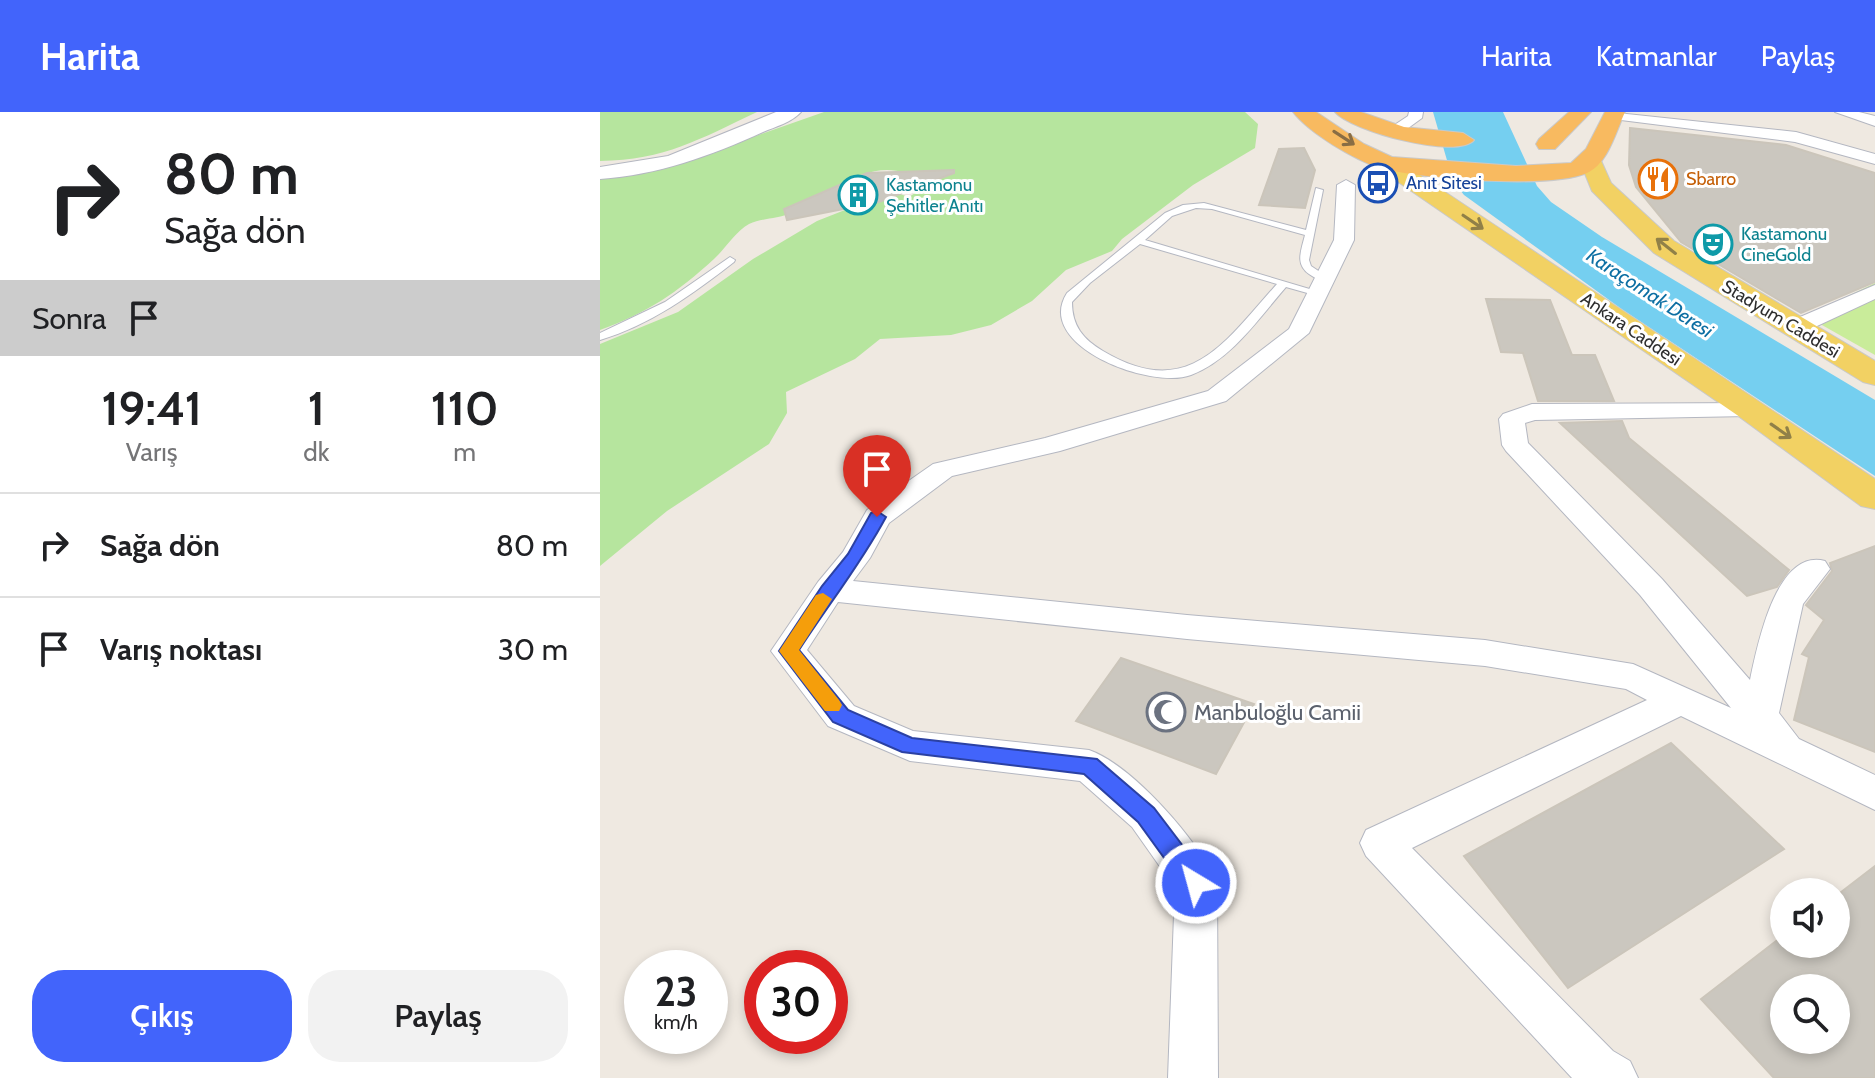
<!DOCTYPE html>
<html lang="tr">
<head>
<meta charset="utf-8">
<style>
  :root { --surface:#fff; --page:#f2f2f2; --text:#202124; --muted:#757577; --line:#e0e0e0; --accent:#4264fb }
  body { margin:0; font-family:Cabin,sans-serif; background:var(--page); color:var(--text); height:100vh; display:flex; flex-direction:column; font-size:30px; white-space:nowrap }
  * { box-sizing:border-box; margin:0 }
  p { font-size:26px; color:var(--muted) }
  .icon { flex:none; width:44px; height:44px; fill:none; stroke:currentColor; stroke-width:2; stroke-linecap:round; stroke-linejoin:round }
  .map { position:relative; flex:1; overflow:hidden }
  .panel { display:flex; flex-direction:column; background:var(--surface); width:600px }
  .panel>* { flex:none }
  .guide { background:#fff; color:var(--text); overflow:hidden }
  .buttons { position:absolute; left:1170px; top:766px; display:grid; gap:16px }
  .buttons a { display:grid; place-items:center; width:80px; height:80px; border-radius:50%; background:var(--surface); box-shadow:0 4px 12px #0003; font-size:40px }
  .speed { position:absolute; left:24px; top:838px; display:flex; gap:16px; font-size:40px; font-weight:700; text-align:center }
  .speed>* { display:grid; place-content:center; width:104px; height:104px; border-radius:50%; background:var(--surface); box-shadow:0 4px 12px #0003; line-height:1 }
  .speed small { font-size:20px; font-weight:400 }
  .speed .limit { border:12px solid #d22; background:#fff; color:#111 }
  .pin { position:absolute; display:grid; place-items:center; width:68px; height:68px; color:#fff; margin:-82px -34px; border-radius:50% 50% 50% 0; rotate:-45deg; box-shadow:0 0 8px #0007 }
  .pin .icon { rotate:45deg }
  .me { position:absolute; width:88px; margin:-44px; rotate:323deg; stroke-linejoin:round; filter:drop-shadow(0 0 6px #0008) }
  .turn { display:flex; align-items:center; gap:28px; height:168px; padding:0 32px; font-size:36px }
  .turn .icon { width:104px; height:104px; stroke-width:2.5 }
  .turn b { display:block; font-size:56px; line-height:68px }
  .then { display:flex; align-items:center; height:76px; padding:0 32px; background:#0003; gap:16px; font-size:30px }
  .eta { display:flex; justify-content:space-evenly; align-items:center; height:136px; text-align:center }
  .eta b { font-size:48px; font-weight:600; line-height:56px }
  .cta { display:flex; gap:16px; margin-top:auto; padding:16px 32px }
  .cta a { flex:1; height:92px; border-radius:32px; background:var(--accent); color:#fff; font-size:32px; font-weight:600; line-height:92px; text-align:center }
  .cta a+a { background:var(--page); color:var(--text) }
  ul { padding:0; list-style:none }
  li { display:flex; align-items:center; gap:24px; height:104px; padding:0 32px; border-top:2px solid var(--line) }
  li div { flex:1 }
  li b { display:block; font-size:30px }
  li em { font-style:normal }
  header { display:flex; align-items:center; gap:48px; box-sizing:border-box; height:112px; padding:0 40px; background:var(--accent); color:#fff }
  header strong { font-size:38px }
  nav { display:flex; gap:44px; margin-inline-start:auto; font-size:28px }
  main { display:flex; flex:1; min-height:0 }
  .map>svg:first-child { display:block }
  .green { fill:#b6e59e }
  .pitch { fill:#c9ec9a }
  .water { fill:#75cff0 }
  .building { fill:#cbc7bf; stroke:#cbc5ba; stroke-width:2; fill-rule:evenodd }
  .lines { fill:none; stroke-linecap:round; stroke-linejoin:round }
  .service-casing { stroke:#b4b7c1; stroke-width:2 }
  .minor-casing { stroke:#b4b7c1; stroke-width:2 }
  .tertiary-casing { stroke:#b4b7c1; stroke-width:2 }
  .primary-casing { stroke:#c9c9c9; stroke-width:2 }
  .trunk-casing { stroke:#c9c9c9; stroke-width:2 }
  .service { fill:#fff; fill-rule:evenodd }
  .minor { fill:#fff; fill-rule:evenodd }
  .tertiary { fill:#fff; fill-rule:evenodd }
  .primary { fill:#f2d163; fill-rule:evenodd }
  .trunk { fill:#f8ba60; fill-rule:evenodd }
  .oneway { stroke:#896d44 }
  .oneway2 { stroke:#908048 }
  .route { fill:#4264fb; stroke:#2b41a3; stroke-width:2 }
  .slow { fill:#f59e0b }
  .labels { text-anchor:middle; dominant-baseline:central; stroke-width:6; stroke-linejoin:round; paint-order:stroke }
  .far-food-label { font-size:18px; fill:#c56008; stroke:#fff; text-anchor:start }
  .far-transit-label { font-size:18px; fill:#164399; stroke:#fff; text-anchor:start }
  .far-culture-label { font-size:18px; fill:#0d838f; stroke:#fff; text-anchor:start }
  .far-street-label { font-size:18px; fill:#2e2e2e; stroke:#fff }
  .far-water-label { font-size:20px; font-style:italic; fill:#0d6fa3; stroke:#fff }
  .worship-label { font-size:22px; fill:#5b616d; stroke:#fff; text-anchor:start }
</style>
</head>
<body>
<header>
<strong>Harita</strong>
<nav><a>Harita</a><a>Katmanlar</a><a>Paylaş</a></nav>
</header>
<main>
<section class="panel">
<div class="guide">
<div class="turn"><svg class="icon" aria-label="right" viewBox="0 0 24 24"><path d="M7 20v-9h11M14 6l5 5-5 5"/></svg><div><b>80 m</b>Sağa dön</div></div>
<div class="then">Sonra<svg class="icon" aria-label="arrive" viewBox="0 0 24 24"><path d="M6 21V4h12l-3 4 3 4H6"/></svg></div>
</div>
<div class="eta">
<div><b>19:41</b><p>Varış</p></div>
<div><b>1</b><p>dk</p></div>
<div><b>110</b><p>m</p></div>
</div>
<ul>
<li><svg class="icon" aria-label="right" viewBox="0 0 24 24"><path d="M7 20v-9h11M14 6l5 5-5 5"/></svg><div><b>Sağa dön</b></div><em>80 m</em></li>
<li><svg class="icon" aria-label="arrive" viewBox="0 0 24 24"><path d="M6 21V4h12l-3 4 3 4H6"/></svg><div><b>Varış noktası</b></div><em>30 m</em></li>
</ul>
<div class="cta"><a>Çıkış</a><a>Paylaş</a></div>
</section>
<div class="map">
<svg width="1275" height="966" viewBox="0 0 1275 966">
  <rect width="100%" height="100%" fill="#efe9e1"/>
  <!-- green -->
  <path class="green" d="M0 0H157C100 27 65 48 0 49Z
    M224 0H645L658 12 655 36 593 73 522 127 512 139 466 158 432 189 391 213 351 223 280 227 255 247 186 280 187 301 169 332 67 399 0 454V232L78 200 153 147 217 109 250 96 300 82 309 85 324 75 326 70C272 37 237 80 191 101 178 107 162 106 149 112 136 119 125 137 114 147 77 181 47 201 0 218V61L95 45Z"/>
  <!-- pitch -->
  <path class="pitch" d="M1275 171V243L1206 204Z"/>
  <!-- water -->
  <path class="water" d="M833 0H903L937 74 951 90 1002 125 1275 288V364L1023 198 864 83 853 69Z"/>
  <!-- building -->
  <path class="building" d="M1030 16 1186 33 1275 61V170L1201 201 1081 130 1036 75 1029 53Z
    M704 36 715 58 705 96 659 93 679 37Z
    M354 58V61L279 90 187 108 184 97 267 61Z
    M886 187 950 188 972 243H995L1014 289H938L923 241 901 240Z
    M1022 309 1029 326 1189 458 1177 475 1147 484 960 311Z
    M1275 434V640L1194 608 1209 545 1202 542 1224 508 1206 493 1232 459 1230 451Z
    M521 546 654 592 616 662 476 609Z
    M1071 631 1184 737 968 876 864 744Z
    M1275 754V966H1174L1101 887 1184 823V832H1236V784ZM1184 876H1236V928H1184Z"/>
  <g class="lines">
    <defs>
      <path id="service" d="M716 76 723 78 709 148 711 154 729 166V170C720 170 717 167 709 162 695 152 701 139 705 123L612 97 596 96 572 104 545 128 723 181 718 184 686 175C659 206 631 248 591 263 552 278 433 234 467 181L565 101 583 93 604 91 706 118ZM540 132 677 172C624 231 589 290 503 239 483 227 472 214 472 190L490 171Z
        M130 145 135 148 134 150C93 182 50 213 0 228V221L65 190Z"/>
      <path id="minor" d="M809 0H823L822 6 800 22H790V16L808 4Z
        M1008 0 1196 20 1275 42V52L1195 30 1013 7 1008 6Z
        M1235 0H1259L1275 4V14Z
        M746 68 755 73 754 128 709 221 626 289 460 339 352 364 289 411 270 446 253 469 587 503 885 528 1033 552 1131 596 1040 483 906 339 902 333 899 307 903 302 932 292 1158 291 1162 296 1158 301 1149 304 935 308 925 311 928 331 1062 467 1150 568C1157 535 1176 436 1225 449L1230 457 1203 492 1179 601 1199 627 1275 663V698L1081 604 812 736 1013 939 1030 949 1038 966H972L766 744 760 731 766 718 1047 588 1026 577 885 554 587 527 238 490 207 538 254 594 313 619 489 638C532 653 599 729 617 771L618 966H568L575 776 532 715 480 669 310 649 228 614 171 539 218 470 243 440 267 398 333 352 445 326 608 279 689 217 734 128 737 73Z
        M1275 173V187L1202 221 1194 223 1183 216 1186 211Z"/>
      <path id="tertiary" d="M176 0H201C192 10 175 15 163 20 110 44 58 63 0 67V55L68 44Z"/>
      <path id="primary" d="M990 40 998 42 1011 71 1074 129 1275 249V273L1263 270 1054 141 992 79 979 47 982 42Z
        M786 44 794 46 1275 367V397L1261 394 1137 303 778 56 775 51 778 46Z"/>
      <path id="trunk" d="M693 0H716L764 32 792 45 916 54 971 51 986 37 1005 0H1025C1016 19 1008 52 987 61 949 77 820 67 780 56 755 48 709 21 693 0Z
        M735 0H761L804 15 863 21 874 28C857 48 751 19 735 0Z
        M969 0H991L955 37H939L936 32 939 27Z"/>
    </defs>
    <!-- service casing -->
    <use href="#service" class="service-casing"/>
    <!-- minor casing -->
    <use href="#minor" class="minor-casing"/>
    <!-- tertiary casing -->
    <use href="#tertiary" class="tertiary-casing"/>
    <!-- primary casing -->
    <use href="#primary" class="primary-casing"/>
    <!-- trunk casing -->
    <use href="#trunk" class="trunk-casing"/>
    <!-- service -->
    <use href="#service" class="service"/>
    <!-- minor -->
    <use href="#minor" class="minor"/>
    <!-- tertiary -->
    <use href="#tertiary" class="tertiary"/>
    <!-- primary -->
    <use href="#primary" class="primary"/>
    <!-- trunk -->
    <use href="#trunk" class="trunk"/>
  </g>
  <!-- one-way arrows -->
  <defs><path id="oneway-shaft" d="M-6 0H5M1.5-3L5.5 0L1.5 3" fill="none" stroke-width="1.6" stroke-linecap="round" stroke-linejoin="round" transform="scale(2)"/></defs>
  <use class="oneway" href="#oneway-shaft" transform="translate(744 26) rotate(33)"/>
  <g class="oneway2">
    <use href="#oneway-shaft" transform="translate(873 110) rotate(34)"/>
    <use href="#oneway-shaft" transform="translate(1066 134) rotate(-142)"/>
    <use href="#oneway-shaft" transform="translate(1181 319) rotate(35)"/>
  </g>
  <!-- route -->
  <path class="route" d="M277 399 286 405C261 452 228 493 199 538L248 598 312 626 497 647 554 696 605 763 608 771 605 779 596 782 588 779 538 710 484 662 302 640 233 610 179 539 222 474 248 442 271 401Z"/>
  <!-- slow -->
  <path class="slow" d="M223 481 232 487 199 538 239 588 242 593 239 599H225L179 539 216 483Z"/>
  <!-- icons -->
  <defs>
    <symbol id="restaurant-ring" viewBox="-11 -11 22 22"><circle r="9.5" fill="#fff" stroke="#e8710a" stroke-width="1.5"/><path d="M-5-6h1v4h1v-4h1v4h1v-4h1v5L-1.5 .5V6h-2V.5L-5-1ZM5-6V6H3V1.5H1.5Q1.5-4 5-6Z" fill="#e8710a"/></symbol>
    <symbol id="bus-ring" viewBox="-11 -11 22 22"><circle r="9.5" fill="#fff" stroke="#1a4fb4" stroke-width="1.5"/><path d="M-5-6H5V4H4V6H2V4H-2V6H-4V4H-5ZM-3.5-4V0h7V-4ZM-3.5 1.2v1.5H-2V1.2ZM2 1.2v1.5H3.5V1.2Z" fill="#1a4fb4"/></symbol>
    <symbol id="building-ring" viewBox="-11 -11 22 22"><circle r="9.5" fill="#fff" stroke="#0f9aa8" stroke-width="1.5"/><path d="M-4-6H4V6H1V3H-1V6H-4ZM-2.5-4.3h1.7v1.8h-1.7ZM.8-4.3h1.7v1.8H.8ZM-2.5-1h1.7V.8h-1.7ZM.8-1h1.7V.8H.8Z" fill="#0f9aa8"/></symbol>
    <symbol id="theatre-ring" viewBox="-11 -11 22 22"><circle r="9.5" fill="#fff" stroke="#0f9aa8" stroke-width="1.5"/><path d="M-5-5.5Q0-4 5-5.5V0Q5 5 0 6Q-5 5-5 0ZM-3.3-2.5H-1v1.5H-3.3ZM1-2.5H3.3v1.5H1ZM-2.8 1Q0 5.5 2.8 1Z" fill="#0f9aa8"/></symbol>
    <symbol id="mosque-ring" viewBox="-11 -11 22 22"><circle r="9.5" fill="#fff" stroke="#6b7280" stroke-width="1.5"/><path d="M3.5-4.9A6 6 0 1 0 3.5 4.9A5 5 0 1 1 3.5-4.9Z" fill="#6b7280"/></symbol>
  </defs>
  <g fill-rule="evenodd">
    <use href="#restaurant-ring" x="1036" y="45" width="44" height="44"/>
    <use href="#bus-ring" x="756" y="49" width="44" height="44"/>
    <use href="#building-ring" x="236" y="61" width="44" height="44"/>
    <use href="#theatre-ring" x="1091" y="110" width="44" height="44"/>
    <use href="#mosque-ring" x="544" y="578" width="44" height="44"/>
  </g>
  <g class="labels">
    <!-- far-food labels -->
    <g class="far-food-label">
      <text x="1086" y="67">Sbarro</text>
    </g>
    <!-- far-transit labels -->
    <g class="far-transit-label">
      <text x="806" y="71">Anıt Sitesi</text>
    </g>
    <!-- far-culture labels -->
    <g class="far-culture-label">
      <text x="286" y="73">Kastamonu<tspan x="286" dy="21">Şehitler Anıtı</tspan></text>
      <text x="1141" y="122">Kastamonu<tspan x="1141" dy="21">CineGold</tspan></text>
    </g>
    <!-- far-street labels -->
    <g class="far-street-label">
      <text transform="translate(1181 207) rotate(31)">Stadyum Caddesi</text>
      <text transform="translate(1031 217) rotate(34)">Ankara Caddesi</text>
    </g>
    <!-- far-water labels -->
    <g class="far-water-label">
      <text transform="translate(1050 181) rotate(33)">Karaçomak Deresi</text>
    </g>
    <!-- worship labels -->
    <g class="worship-label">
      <text x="594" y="600">Manbuloğlu Camii</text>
    </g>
  </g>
</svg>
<div class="buttons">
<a><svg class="icon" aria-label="sound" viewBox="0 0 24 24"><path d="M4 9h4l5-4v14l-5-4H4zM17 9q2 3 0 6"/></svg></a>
<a><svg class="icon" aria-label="search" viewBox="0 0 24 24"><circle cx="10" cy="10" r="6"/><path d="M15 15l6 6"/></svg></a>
</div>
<div class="speed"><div>23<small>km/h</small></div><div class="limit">30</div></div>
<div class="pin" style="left:277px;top:405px;background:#d93025"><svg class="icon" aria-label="arrive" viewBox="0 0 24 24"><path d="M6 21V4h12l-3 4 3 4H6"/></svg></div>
<svg class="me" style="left:596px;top:771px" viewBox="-20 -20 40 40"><circle r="17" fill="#4264fb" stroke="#fff" stroke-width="3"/><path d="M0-11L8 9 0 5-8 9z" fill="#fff"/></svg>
</div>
</main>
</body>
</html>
